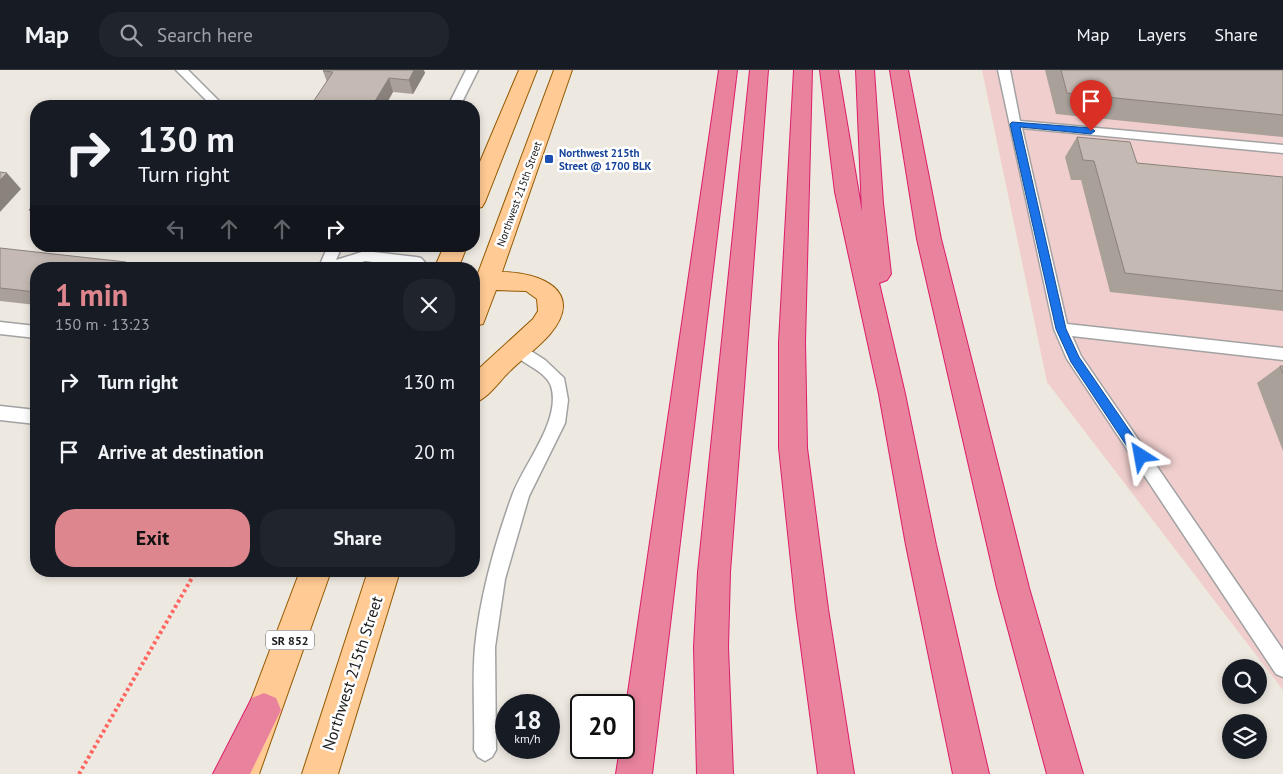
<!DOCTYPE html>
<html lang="en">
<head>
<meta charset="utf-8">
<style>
  :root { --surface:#171b24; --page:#20242c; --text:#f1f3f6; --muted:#9ea1a6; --line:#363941; --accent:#de868d }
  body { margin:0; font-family:"PT Sans",sans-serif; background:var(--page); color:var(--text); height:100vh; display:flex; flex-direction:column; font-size:19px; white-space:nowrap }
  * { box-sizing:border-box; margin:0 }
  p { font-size:16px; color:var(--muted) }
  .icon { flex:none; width:28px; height:28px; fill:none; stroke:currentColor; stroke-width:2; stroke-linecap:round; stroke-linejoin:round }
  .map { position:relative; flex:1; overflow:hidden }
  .details { position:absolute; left:30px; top:192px; width:450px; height:315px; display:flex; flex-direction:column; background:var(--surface); border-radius:20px; box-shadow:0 2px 8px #0003 }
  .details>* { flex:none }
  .top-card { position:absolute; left:30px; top:30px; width:450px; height:152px; border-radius:20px; box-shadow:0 2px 8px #0003; background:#171b24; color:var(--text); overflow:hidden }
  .tools { position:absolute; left:1222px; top:589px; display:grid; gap:10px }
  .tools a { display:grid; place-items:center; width:45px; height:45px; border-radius:50%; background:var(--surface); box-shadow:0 2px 8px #0003; font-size:25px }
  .speed { position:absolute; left:495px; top:624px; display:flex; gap:10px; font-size:25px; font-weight:700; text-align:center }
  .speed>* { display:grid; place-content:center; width:65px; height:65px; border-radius:50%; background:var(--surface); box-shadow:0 2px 8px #0003; line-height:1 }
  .speed small { font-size:12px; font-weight:400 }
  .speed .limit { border:2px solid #111; border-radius:8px; background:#fff; color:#111 }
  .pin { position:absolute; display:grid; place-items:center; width:42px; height:42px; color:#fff; margin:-51px -21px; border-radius:50% 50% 50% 0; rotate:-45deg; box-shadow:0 0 5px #0007 }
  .pin .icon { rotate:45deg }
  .me { position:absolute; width:55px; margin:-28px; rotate:326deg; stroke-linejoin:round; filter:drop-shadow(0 0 4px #0008) }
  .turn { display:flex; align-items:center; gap:18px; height:105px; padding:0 25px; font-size:22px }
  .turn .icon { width:65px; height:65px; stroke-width:2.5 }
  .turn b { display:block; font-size:35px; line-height:42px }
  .lanes { display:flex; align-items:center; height:48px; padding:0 25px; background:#0003; justify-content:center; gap:25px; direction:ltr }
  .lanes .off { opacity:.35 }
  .round { display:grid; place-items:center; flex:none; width:52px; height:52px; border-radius:20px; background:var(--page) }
  .overview { display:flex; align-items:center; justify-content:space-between; height:85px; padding:0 25px }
  h1 { font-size:30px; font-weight:700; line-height:38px; color:var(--accent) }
  .button { display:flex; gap:10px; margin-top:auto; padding:10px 25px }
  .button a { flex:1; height:58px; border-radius:20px; background:var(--accent); color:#111; font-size:20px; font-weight:700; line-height:58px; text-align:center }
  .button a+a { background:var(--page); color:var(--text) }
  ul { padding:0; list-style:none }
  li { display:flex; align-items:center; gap:15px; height:70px; padding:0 25px }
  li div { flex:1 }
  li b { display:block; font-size:19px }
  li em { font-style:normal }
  header { display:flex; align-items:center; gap:30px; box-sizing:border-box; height:70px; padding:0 25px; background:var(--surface); border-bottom:1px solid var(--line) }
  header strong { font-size:24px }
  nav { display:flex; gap:28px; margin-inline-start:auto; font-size:18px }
  .search { width:350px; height:45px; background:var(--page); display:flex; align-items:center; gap:12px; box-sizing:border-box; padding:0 18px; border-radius:20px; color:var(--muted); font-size:19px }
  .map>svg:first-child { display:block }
  .commercial { fill:#f0cece }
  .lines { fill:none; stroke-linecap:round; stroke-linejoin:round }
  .lane-casing { stroke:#a2a2a2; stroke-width:3 }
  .primary-casing { stroke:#925900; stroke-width:2 }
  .highway-casing { stroke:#dc1d6a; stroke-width:2 }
  .path { stroke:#ff665f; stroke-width:4; stroke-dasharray:3 3; stroke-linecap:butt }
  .lane { fill:#fff; fill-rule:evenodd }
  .primary { fill:#ffca93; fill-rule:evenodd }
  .highway { fill:#e9839d; fill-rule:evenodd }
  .wall { fill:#a9a09a }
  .shaded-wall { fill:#8a827d }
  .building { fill:#c5bab3; stroke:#8a827d }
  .route { fill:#1a73e8; stroke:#114b97 }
  .transit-dot { fill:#1a4fb4; stroke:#fff; stroke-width:2 }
  .labels { text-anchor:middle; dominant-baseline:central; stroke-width:5; stroke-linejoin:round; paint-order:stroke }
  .far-transit-label { font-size:11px; font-weight:bold; fill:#164399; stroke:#fff; text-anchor:start }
  .far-street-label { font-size:11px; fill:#1b1b1b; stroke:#fff }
  .shield { fill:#fff; stroke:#5f5f5f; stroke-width:1 }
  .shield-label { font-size:12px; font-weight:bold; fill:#1b1b1b }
  .near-street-label { font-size:16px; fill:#1b1b1b; stroke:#fff }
</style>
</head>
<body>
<header>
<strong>Map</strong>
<div class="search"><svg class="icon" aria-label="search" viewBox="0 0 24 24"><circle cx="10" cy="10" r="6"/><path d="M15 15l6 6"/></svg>Search here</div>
<nav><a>Map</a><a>Layers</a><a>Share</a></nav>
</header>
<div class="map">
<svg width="1283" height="704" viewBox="0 0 1283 704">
  <rect width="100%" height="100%" fill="#ede8e0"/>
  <!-- commercial -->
  <path class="commercial" d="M982 0H1283V620L1047 312Z"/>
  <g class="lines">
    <defs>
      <path id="lane" d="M176 0H188L224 36H212Z
        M466 0H478L460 36H448Z
        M998 0H1010L1020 51 1283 75V83L1022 58 1067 254 1283 278V290L1072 266 1081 286 1283 580V607L1276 604 1067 289 1054 259Z
        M328 176H342L336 190 365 181 416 187 421 188 431 199H415L412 197 365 191 342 199H318Z
        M0 252 36 256V268L0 264Z
        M517 272 545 290 564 308 568 330 565 353 529 426 505 509 495 577 496 680 492 687 485 691 478 687 474 680C475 646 472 611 475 577 480 526 495 473 512 426 523 395 562 350 551 316 544 298 518 294 509 278L512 274Z
        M0 336 36 340V354L0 350Z"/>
      <path id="primary" d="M519 0H537L485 132 482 137 474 139V106Z
        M554 0H572L502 202C540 202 586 221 550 264 539 277 523 288 511 300 499 311 489 328 474 333V303L533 249 538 241 537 229 526 221 496 220 483 254 474 256V214Z
        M444 176H467L458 199H434Z
        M300 501H331L259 704H223Z
        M368 501H400L338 704H302Z"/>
      <path id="highway" d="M719 0H737L652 704H616L620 678H624V650Z
        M750 0H768L730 502 728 577 733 704H697L694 577 698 502Z
        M794 0H812L805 272 807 378 828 539 854 704H818L796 539 779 378V272Z
        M820 0H838L862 142 856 0H874L883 133 891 204 887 210 879 213 905 324 936 475 989 704H953L906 475 879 324 835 122Z
        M890 0H908L941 169 1029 518 1083 704H1047L997 518 917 169Z
        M264 623 276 628 281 640 250 704H213L252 628Z"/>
    </defs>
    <!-- lane casing -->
    <use href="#lane" class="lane-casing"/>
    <!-- primary casing -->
    <use href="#primary" class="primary-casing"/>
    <!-- highway casing -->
    <use href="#highway" class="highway-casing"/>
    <!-- path -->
    <path class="path" d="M79 704 196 501"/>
    <!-- lane -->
    <use href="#lane" class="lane"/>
    <!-- primary -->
    <use href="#primary" class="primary"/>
    <!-- highway -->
    <use href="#highway" class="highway"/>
  </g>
  <!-- wall -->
  <path class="wall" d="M1045 0H1283V67L1056 44Z
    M323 1 425 3 413 24 393 22 385 36H315L313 32 327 12Z
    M1077 67 1137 93 1283 107V241L1110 222 1081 110H1071L1065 87Z
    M36 132V148L29 140Z
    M0 178 36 199V235L0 231Z
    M1280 296H1283V381L1257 313Z"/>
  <!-- shaded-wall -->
  <path class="shaded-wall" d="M414 0H424L425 3 413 24 409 10Z
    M389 8 393 22 385 36H372Z
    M7 103 21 119 0 142V110Z
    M126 192 132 199H121Z"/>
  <!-- building -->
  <path class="building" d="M324 0H414L409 10 389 8 372 36H355L313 32 333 2 323 1Z
    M1061 0H1283V45L1067 23Z
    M1077 67 1130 72 1137 93 1283 107V221L1125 203 1094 91 1083 90Z
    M0 102 7 103 0 110Z
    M36 132V141L29 140Z
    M0 178 126 192 121 199H36V222L0 218Z
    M1280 296H1283V304Z"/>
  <!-- route -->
  <path class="route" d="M1012 52 1091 58 1095 61 1091 64 1020 57 1066 259 1079 287 1145 383 1146 386 1145 390H1136L1071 292 1056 259 1010 54Z"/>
  <!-- markers -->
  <rect class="transit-dot" x="544" y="84" width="10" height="10" rx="2.5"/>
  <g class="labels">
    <!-- far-transit labels -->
    <g class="far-transit-label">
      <text x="559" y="83">Northwest 215th<tspan x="559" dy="13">Street @ 1700 BLK</tspan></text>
    </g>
    <!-- far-street labels -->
    <g class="far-street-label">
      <text transform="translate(519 124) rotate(-70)">Northwest 215th Street</text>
    </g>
    <!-- shield labels -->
    <rect class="shield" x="266" y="560.5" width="48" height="19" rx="4"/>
    <g class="shield-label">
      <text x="290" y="570">SR 852</text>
    </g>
    <!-- near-street labels -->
    <g class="near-street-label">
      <text transform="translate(352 603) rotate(-72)">Northwest 215th Street</text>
    </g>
  </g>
</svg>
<div class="tools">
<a><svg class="icon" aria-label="search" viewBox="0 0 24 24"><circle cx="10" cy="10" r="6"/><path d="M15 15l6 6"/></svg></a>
<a><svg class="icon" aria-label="layers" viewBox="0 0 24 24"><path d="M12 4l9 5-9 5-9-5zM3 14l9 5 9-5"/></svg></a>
</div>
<div class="speed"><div>18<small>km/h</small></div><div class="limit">20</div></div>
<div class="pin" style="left:1091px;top:61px;background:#d93025"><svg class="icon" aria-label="arrive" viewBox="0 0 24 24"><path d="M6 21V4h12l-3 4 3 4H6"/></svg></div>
<svg class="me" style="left:1141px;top:386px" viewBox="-20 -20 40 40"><path d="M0-17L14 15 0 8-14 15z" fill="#1a73e8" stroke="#fff" stroke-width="4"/></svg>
<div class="top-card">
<div class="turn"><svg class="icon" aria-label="right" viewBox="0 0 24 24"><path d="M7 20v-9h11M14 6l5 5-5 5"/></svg><div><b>130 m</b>Turn right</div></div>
<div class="lanes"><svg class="icon off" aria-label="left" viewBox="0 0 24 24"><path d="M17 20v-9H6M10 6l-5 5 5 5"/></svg><svg class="icon off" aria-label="ahead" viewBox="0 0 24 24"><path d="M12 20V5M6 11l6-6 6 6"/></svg><svg class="icon off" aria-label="ahead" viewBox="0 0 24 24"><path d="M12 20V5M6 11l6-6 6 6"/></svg><svg class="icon" aria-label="right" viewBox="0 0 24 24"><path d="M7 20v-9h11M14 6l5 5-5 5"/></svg></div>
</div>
<section class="details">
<div class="overview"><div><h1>1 min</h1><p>150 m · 13:23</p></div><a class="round"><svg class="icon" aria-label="close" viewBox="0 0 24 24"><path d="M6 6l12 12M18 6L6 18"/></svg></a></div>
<ul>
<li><svg class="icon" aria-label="right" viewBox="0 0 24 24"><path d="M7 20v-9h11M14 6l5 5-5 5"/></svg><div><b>Turn right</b></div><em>130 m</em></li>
<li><svg class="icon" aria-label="arrive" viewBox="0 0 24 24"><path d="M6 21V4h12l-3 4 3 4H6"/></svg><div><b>Arrive at destination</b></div><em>20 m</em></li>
</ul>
<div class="button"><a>Exit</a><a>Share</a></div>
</section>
</div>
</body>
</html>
